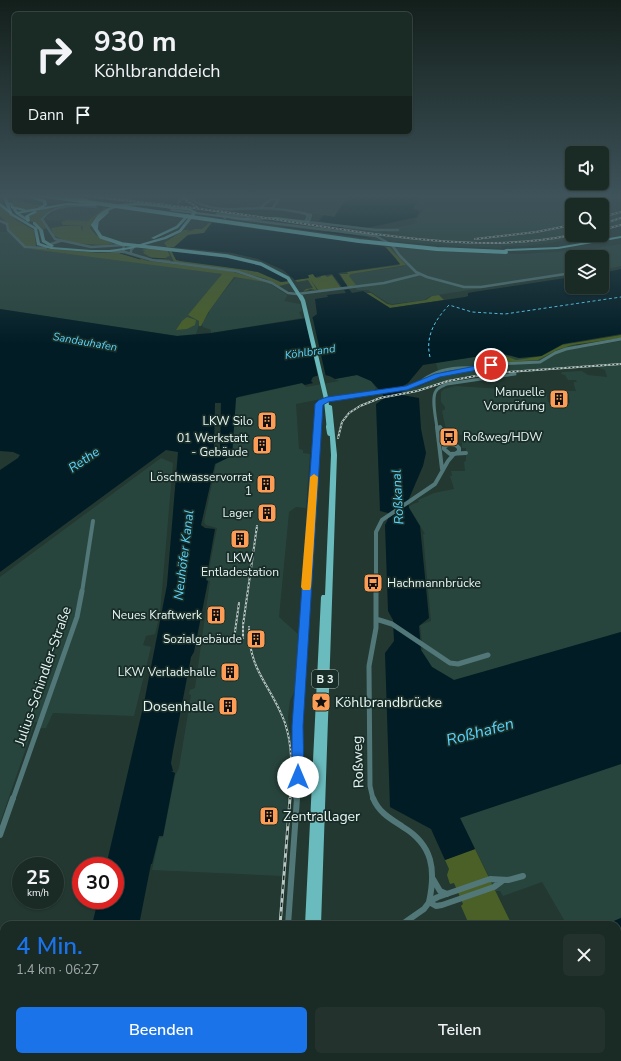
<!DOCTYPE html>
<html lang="de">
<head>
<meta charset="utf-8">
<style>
  :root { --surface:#1a2a25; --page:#23322d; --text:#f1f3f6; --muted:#9fa7a7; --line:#384642; --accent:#1a73e8 }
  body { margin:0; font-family:"Nunito Sans",sans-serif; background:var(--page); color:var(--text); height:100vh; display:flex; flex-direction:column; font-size:15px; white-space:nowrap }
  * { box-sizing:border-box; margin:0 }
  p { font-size:13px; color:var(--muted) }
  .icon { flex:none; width:22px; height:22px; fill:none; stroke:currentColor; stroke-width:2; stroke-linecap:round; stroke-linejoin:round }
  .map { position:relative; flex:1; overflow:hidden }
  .drawer { position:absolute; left:0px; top:921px; width:621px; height:140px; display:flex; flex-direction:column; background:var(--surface); border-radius:12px 12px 0 0; box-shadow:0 1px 3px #0004,0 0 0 1px var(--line) }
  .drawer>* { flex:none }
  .top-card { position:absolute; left:12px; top:12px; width:400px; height:122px; border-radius:6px; box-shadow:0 1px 3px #0004,0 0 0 1px var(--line); background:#1a2a25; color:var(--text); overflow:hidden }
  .buttons { position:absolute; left:565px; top:146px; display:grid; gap:8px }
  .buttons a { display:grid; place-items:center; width:44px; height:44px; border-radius:6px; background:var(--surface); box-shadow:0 1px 3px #0004,0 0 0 1px var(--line); font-size:20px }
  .speed { position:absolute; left:12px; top:857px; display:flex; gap:8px; font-size:20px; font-weight:700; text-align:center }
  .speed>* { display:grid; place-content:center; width:52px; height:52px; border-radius:50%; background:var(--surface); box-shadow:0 1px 3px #0004,0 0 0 1px var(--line); line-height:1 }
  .speed small { font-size:10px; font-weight:400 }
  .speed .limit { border:6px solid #d22; background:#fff; color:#111 }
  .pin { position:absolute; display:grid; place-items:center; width:34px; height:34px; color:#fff; margin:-17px; border:2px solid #fff; border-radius:50%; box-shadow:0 1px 4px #0007 }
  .me { position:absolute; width:44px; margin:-22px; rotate:0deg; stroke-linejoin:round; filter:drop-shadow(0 0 3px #0008) }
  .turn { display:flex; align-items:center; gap:14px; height:84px; padding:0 16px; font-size:18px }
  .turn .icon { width:52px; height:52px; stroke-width:2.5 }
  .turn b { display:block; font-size:28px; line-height:34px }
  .then { display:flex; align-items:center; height:38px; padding:0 16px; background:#0003; gap:8px; font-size:15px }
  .round { display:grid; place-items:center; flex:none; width:42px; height:42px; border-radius:6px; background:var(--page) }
  .summary { display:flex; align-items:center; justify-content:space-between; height:68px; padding:0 16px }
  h1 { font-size:24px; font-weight:600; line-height:30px; color:var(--accent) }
  .primary-button { display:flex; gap:8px; margin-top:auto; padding:8px 16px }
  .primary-button a { flex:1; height:46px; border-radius:6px; background:var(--accent); color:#fff; font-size:16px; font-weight:600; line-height:46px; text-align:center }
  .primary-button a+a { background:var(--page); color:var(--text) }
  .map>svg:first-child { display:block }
  .built { fill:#28453d }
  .green { fill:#4a6027 }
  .water { fill:#011c25 }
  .pier { fill:#223831 }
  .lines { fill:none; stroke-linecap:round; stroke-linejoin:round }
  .stream { stroke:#011c25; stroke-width:1 }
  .ferry { stroke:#57d5fd; stroke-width:1; stroke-dasharray:3 2.5; stroke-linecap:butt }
  .street-far4 { stroke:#527778; stroke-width:2.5 }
  .street-far3 { stroke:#527778; stroke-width:3 }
  .street-far2 { stroke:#527778; stroke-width:4 }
  .street-far1 { stroke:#527778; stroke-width:5 }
  .street { stroke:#527778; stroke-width:6 }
  .secondary { fill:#609d9f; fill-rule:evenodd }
  .primary { fill:#6abbbd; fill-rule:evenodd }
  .highway { fill:#73d5d9; fill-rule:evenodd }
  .rail-far1-casing { stroke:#b9c8c4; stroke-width:2 }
  .rail-casing { stroke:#b9c8c4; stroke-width:3 }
  .rail-far1 { stroke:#182d28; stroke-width:1; stroke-dasharray:2; stroke-linecap:butt }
  .rail { stroke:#182d28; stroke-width:1.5; stroke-dasharray:4.5; stroke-linecap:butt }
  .street-bridge { stroke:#527778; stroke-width:2.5 }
  .primary-bridge-far2 { stroke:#6abbbd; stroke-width:3.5 }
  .primary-bridge-far1 { stroke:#6abbbd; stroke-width:4.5 }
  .primary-bridge { stroke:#6abbbd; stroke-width:6 }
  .highway-bridge { stroke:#73d5d9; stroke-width:4 }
  .route { fill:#1a73e8; stroke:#114b97 }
  .slow { fill:#f59e0b }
  .labels { text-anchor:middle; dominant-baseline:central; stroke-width:3.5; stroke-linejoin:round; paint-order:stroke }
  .far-water-label { font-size:11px; font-style:italic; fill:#57d5fd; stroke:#182d28 }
  .shield { fill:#182d28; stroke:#aab9b5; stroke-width:1 }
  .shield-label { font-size:11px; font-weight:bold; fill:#e8f5f1 }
  .poi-label { font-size:12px; fill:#e8f5f1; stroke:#182d28; text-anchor:end }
  .water-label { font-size:13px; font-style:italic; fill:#57d5fd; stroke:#182d28 }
  .near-street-label { font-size:14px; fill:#e8f5f1; stroke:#182d28 }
  .near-poi-label { font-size:14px; fill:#e8f5f1; stroke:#182d28; text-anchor:start }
  .near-water-label { font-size:16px; font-style:italic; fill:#57d5fd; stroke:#182d28 }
</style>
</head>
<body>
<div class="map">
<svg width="621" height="1061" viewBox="0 0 621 1061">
  <rect width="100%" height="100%" fill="#223831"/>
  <!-- built -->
  <path class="built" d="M154 195 127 199 198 208 187 203 183 199 181 195H183L184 199 190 203 207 209 307 223 425 237 386 232V230L418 223 415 221 423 210 413 209 420 195H621V225L602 230V205H572V235H583L556 242 526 246H501L502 248 457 246 393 241 378 235 237 214 112 199 115 196Z
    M191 195H349L334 217 277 208 276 206 282 199 280 198 268 197 267 200 261 206 240 209 210 207 192 200Z
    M67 206 95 207 105 208 86 222 47 220 46 218 54 212 53 210Z
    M0 232H8L23 247 26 249 37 248 222 274 190 313 200 322 196 334 177 336 0 309Z
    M621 244V266L602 270V257H572V274L431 296 424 300 392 304 388 303 368 290H357L349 276 351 274 405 266 389 247 472 253 521 254 585 250Z
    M235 278 262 281 270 284 286 294 287 296 284 301 300 304 302 311 299 312 302 318 211 333V330L203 327 202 323 209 313V310Z
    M621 341V632L454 680 432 667 421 650H423L420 625 431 621 423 534H425L409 507 413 504 419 502 418 500 434 493 454 489 450 476H452L451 471H465L464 462 466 461V448H462V435L447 434 442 411 445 409V407L441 402V392L444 389 456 386 546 392 548 402 570 403 568 391H576L574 385V382H577L576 380H568L565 375 561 374 562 372 582 371 588 375 607 377 605 370 596 367 507 372 448 382 418 392 407 394 403 390 418 387 443 376 438 370 436 363 500 353 519 358 541 356 563 344 573 342 579 348Z
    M357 375 371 381 376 388 373 392 321 399 296 404 299 449 303 450V453L310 454 306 508 296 507 289 512 279 617 298 634 296 689 290 700 288 717 289 729 293 739V775L292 792H288L282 876 152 870 159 838 163 837 175 776 179 768 191 695 189 694 190 690 195 688 210 581 207 580 217 528 206 525 204 522 216 464 232 455 236 398 302 383 306 387 339 381 335 379Z
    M161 458 173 463 160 613 155 634 146 636 143 645 151 647 134 716 53 713 46 728H36L37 722H35L0 823V577Z
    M621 764V918L604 925H567L542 882 503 896 500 891H496L460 818Z
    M374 1057H533L543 1061H372Z"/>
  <!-- green -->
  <path class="green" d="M11 195H16C20 204 34 204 43 205L30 210 16 208 12 203Z
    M0 205 16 220 34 230 36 246H25L9 230 6 223 0 216Z
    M83 205 109 208 94 219 90 228 96 235 113 244C98 246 67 244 53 235L51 228 63 226H81L82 232 83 227 82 226 63 225 61 222 67 220 87 221 105 208Z
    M52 208 43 215 41 218 48 228 43 229 28 219V216L33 212Z
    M209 223H211L204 233 188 235 174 247H167L164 243 184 230H190L186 232 193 230 194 229H202Z
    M386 247H389L406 265 351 274 349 276 356 285 348 287 340 274H348L347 272 400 265Z
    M40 248 99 253 118 252 148 261 230 271 264 281 265 282 234 277 209 311 201 326H199V321L188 315 222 274 31 249Z
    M154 248 167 249 170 256 166 257 172 262 157 260 159 259 152 258 143 253 145 251 141 250Z
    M168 249 221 266 258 272 281 282 289 281 291 283 279 286 266 279 239 271 174 262Z
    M313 274 316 278 321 277 320 275H325L327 277 332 275 341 288 319 291 310 279 317 290 310 289 303 292 306 289 313 288 308 280 297 282 295 280 309 278 308 275Z
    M366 293H371L387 304 392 305 426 300 432 296 439 295 444 300 390 308Z
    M187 317 196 320 195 325 187 329 176 330 182 321Z
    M621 335V338L572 345 557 350 538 360 506 362 500 356 473 358 500 354 516 360 524 359 542 356 562 345Z
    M475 849 512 925H472L468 922 461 906 463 904 454 883 450 884 447 875 449 869 445 860Z
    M533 1057H590L595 1061H543Z"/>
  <!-- water -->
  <path class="water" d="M349 195H420L413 209 419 211 417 217 367 228 345 225 340 233C373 238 378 236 400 264L338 273 348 287H342L332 274 315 277 313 274 308 275 309 278 281 282 258 272 247 270 180 261 176 260 171 250 188 235 204 233 215 219 221 218 236 220 230 225 279 232 285 227 327 232 332 224 319 221 324 215 334 217Z
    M621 269V334L563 344 541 356 519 358 500 353 423 365 408 383 401 387 402 395 419 398 421 429 426 453 423 466 408 501 409 508 420 526 429 618 419 626 421 650 432 667 454 680 621 632V764L460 818 475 849 445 860 431 829 390 807 385 653 394 641 393 620 388 611 385 525 388 519V513L380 511 376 404 383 399V394L371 381 357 375 335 379C328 374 321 374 313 377L311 381 313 383 305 385 302 383 238 397 236 398 232 456 215 464 201 525 205 528 215 529 206 580 208 581 194 652 191 657 173 751 171 763 173 771H171L175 773 163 836H159L152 864H151L139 925H92L98 900H115V866H106L144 703 167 585 178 452 166 450 0 572V470L18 458 20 455 13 452 0 451V309L177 336 211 333 313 317 317 314 315 299 328 297 327 295 346 293 344 290 349 289 352 293 363 291 390 308 465 297 468 296V293L473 292 572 277V287H602V273Z
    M621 918V977L617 975V925H604Z
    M60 1057H115V1061H59Z"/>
  <!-- pier -->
  <path class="pier" d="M215 217 238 220 236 222 278 230 282 227 381 240 389 247 210 222Z
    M171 247 232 253 258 259 283 270 297 282 291 283 280 273 244 259 169 249Z
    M312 315 326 377H318L305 316Z
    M215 403H221L220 448V450H214Z"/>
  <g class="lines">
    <!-- stream -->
    <path class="stream" d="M120 253 140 259
      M149 258 168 259"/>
    <!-- ferry -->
    <path class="ferry" d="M430 357C425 336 435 320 449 305L472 312 505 314 621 297"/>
    <!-- street-far4 -->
    <path class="street-far4" d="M178 203 181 199 188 198C212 213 233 209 259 208 276 208 295 211 311 215L309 221
      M96 207C79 205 53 203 42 219L55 239 91 247 124 245 123 250 125 252
      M261 207 271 199H279L272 209
      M305 213 308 216 306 220 308 222 376 230H398
      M217 214 250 217
      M225 218 222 215 231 214
      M232 218 376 236 392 245 400 256 416 272 427 277 464 287H481L572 273
      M0 221 7 224 8 230 25 247 46 248
      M48 245 60 241
      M111 251 125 252 152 260 236 271 272 283 288 293 297 294 384 283 420 274
      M131 253V250L134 247"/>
    <!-- street-far3 -->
    <path class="street-far3" d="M478 373 487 376
      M423 380C437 370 455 367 472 368
      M318 428 320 403 329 399 407 388 438 375 496 364 540 362 555 353 566 349 621 339
      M437 428C436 419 431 398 436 391 438 387 443 386 447 384L515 374"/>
    <!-- street-far2 -->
    <path class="street-far2" d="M437 427 442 469
      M440 427 444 434 459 448V451L455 454
      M455 445 449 444 444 447V449L450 454 466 453
      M82 592 93 521
      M306 592 318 427
      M376 592V532L382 520 435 484 448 461 454 454"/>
    <!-- street-far1 -->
    <path class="street-far1" d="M376 619 392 624 450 663 458 664 488 655
      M13 799 77 617 82 591
      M296 799 298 726 306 591
      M373 799 370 786 369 666 376 628V591"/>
    <!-- street -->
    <path class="street" d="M373 798C379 813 391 819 403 827 433 845 436 870 429 902
      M0 835 13 798
      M433 879 440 891 447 894
      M429 902 436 906 442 905 494 887 502 881
      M288 925 297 798
      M401 925 424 909 430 901 438 897 490 879 508 880 523 876
      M280 1057V1061
      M348 1061 349 1057"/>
    <!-- secondary -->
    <path class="secondary" d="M172 209 244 218 276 217 308 221 310 222 308 223 276 219 244 220 171 211 170 210Z"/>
    <!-- primary -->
    <path class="primary" d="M2 195H6L9 203 11 202 18 212 28 219 25 220 16 214 9 204 12 213 37 228 40 243 51 247 42 242 39 230 33 224V222H35L43 230 45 240 53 245 54 246 52 247 91 250H110L130 247 164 237 179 230 193 212C186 209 179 210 171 209 151 206 115 200 99 218 97 220 96 223 94 226H92L91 225C93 222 95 218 98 215 118 197 150 204 173 207 181 208 190 207 197 212L181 232 166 239 130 249 110 252H91L51 249 37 245 34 229 10 215Z
      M187 214 190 215 178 228 154 239 151 238 176 226Z
      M328 405H330L332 406 337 455 321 925H305L321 597 322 595H325L331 455 328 406Z
      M299 1057H316L315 1061H299Z"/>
    <!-- highway -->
    <path class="highway" d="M18 195H26L46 200 47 205 44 207 67 203 95 204 97 205 95 206 67 205 35 211 37 212 36 213 29 216 30 221 28 222 26 221 25 216 34 211 17 214H16V212L23 211 11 208V206L25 209 26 210 37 208 43 205V202Z
      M30 195H41L47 197 45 198Z
      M65 195H73L90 200 88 201Z
      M0 203 12 212V214H10L0 206Z
      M621 236V238L558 249 506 251 504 250 506 249 558 247Z"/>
    <defs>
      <path id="rail-far1" d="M80 195C133 202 186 206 239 214 287 221 335 229 383 235 447 243 508 248 572 235
        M182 195 187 201 197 207
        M591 195 592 205
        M600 195V205
        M602 211 605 207 606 195
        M602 217 621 212
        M602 224 621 218
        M602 230 621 225
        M475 239 536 232 572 225
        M338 438 342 422 349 413 360 406 380 398 417 391 448 381 492 373 621 364
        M249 627C248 671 272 686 285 723 293 747 292 774 290 799
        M243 638V625L257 526
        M234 639 239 603"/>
      <path id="rail" d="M280 925 290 798
        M271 1061 272 1057"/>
    </defs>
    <!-- rail-far1 casing -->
    <use href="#rail-far1" class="rail-far1-casing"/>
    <!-- rail casing -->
    <use href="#rail" class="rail-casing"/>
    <!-- rail-far1 -->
    <use href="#rail-far1" class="rail-far1"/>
    <!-- rail -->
    <use href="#rail" class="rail"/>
    <!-- street-bridge -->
    <path class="street-bridge" d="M250 217 260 219"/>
    <!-- primary-bridge-far2 -->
    <path class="primary-bridge-far2" d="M93 225 101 237 122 244 227 256 261 264 288 278 301 298
      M96 229 97 221 107 212"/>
    <!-- primary-bridge-far1 -->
    <path class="primary-bridge-far1" d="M301 297 303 301 326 398 329 428"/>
    <!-- primary-bridge -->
    <path class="primary-bridge" d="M329 427 330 433"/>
    <!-- highway-bridge -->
    <path class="highway-bridge" d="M39 195 359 241 437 249 506 252"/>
  </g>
  <!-- sky -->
  <linearGradient id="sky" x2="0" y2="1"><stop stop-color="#131f1b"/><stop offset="0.57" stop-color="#3e535a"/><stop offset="1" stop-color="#3e535a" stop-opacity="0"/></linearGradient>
  <rect width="621" height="344" fill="url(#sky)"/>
  <!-- route -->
  <path class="route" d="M491 363 495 365 494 367 440 377 407 390 328 402 323 405 303 726 304 777 302 781 298 782 294 781 292 777V726L315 404 319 400 327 397 406 386 435 374Z"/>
  <!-- slow -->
  <path class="slow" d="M314 474 318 477 311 587 310 590H303L301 587 310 477Z"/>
  <!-- icons -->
  <defs>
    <symbol id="building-square" viewBox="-11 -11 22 22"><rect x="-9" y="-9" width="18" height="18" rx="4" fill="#fd9d55" stroke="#182d28"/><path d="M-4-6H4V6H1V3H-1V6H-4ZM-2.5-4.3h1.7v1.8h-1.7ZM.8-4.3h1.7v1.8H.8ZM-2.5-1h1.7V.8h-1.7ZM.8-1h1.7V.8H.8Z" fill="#111"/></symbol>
    <symbol id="bus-square" viewBox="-11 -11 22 22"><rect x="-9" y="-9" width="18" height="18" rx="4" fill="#fd9d55" stroke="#182d28"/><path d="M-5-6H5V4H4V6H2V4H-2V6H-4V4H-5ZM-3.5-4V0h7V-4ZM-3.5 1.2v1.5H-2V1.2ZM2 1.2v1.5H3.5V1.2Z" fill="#111"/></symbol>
    <symbol id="sight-square" viewBox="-11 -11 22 22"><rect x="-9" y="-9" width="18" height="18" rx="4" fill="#fd9d55" stroke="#182d28"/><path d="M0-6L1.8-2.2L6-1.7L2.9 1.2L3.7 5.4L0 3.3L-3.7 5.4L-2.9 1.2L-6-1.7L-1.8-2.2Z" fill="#111"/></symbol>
  </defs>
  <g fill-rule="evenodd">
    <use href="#building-square" x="548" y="388" width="22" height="22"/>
    <use href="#building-square" x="256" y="410" width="22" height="22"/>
    <use href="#bus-square" x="438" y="426" width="22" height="22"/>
    <use href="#building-square" x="251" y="434" width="22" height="22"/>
    <use href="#building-square" x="255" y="473" width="22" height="22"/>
    <use href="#building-square" x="256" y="502" width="22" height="22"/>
    <use href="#building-square" x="229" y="528" width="22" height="22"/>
    <use href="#bus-square" x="362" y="572" width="22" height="22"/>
    <use href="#building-square" x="205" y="604" width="22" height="22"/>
    <use href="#building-square" x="245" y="628" width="22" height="22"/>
    <use href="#building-square" x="219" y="661" width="22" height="22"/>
    <use href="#sight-square" x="310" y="691" width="22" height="22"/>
    <use href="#building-square" x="217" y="695" width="22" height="22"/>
    <use href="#building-square" x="258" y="805" width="22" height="22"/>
  </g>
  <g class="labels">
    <!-- far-water labels -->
    <g class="far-water-label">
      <text transform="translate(85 342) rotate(10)">Sandauhafen</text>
      <text transform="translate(310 352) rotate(-8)">Köhlbrand</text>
    </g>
    <!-- shield labels -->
    <rect class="shield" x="312" y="670" width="26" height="18" rx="3"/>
    <g class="shield-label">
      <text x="325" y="679">B 3</text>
    </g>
    <!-- poi labels -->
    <g class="poi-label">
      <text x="545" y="392">Manuelle<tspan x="545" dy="14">Vorprüfung</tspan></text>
      <text x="253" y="421">LKW Silo</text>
      <text x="463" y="437" text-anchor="start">Roßweg/HDW</text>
      <text x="248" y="438">01 Werkstatt<tspan x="248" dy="14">- Gebäude</tspan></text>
      <text x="252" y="477">Löschwasservorrat<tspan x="252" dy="14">1</tspan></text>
      <text x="253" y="513">Lager</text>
      <text x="240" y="558" text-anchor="middle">LKW<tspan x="240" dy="14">Entladestation</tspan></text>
      <text x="387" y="583" text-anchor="start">Hachmannbrücke</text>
      <text x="202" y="615">Neues Kraftwerk</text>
      <text x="242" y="639">Sozialgebäude</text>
      <text x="216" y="672">LKW Verladehalle</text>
    </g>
    <!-- water labels -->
    <g class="water-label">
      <text transform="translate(84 460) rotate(-35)">Rethe</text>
      <text transform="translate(398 497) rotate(-93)">Roßkanal</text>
      <text transform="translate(184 555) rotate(-83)">Neuhöfer Kanal</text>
    </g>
    <!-- near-street labels -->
    <g class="near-street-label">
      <text transform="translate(43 676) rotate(-71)">Julius-Schindler-Straße</text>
      <text transform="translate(358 762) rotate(-92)">Roßweg</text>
    </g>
    <!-- near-poi labels -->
    <g class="near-poi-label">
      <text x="335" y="702">Köhlbrandbrücke</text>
      <text x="214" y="706" text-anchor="end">Dosenhalle</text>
      <text x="283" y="816">Zentrallager</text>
    </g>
    <!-- near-water labels -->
    <g class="near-water-label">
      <text transform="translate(480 732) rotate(-15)">Roßhafen</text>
    </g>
  </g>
</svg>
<div class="buttons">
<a><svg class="icon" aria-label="sound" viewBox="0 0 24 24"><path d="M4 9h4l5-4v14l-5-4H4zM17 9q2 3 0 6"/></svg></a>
<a><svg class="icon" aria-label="search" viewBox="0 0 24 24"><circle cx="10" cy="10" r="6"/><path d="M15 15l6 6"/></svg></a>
<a><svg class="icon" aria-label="layers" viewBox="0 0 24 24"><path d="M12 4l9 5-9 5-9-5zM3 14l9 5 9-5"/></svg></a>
</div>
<div class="speed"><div>25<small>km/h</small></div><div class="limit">30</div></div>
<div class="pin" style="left:491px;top:365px;background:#d93025"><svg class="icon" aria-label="arrive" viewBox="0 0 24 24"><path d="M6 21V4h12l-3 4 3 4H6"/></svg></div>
<svg class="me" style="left:298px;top:777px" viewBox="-20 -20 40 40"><circle r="19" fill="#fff"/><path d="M0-13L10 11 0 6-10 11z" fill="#1a73e8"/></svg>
<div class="top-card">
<div class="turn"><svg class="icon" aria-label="right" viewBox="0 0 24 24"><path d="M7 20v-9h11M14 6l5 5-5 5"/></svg><div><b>930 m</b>Köhlbranddeich</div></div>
<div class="then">Dann<svg class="icon" aria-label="arrive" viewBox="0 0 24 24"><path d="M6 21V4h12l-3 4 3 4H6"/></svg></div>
</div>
<section class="drawer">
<div class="summary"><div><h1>4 Min.</h1><p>1.4 km · 06:27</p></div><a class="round"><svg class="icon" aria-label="close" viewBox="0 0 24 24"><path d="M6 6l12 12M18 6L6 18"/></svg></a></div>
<div class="primary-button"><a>Beenden</a><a>Teilen</a></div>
</section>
</div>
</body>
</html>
